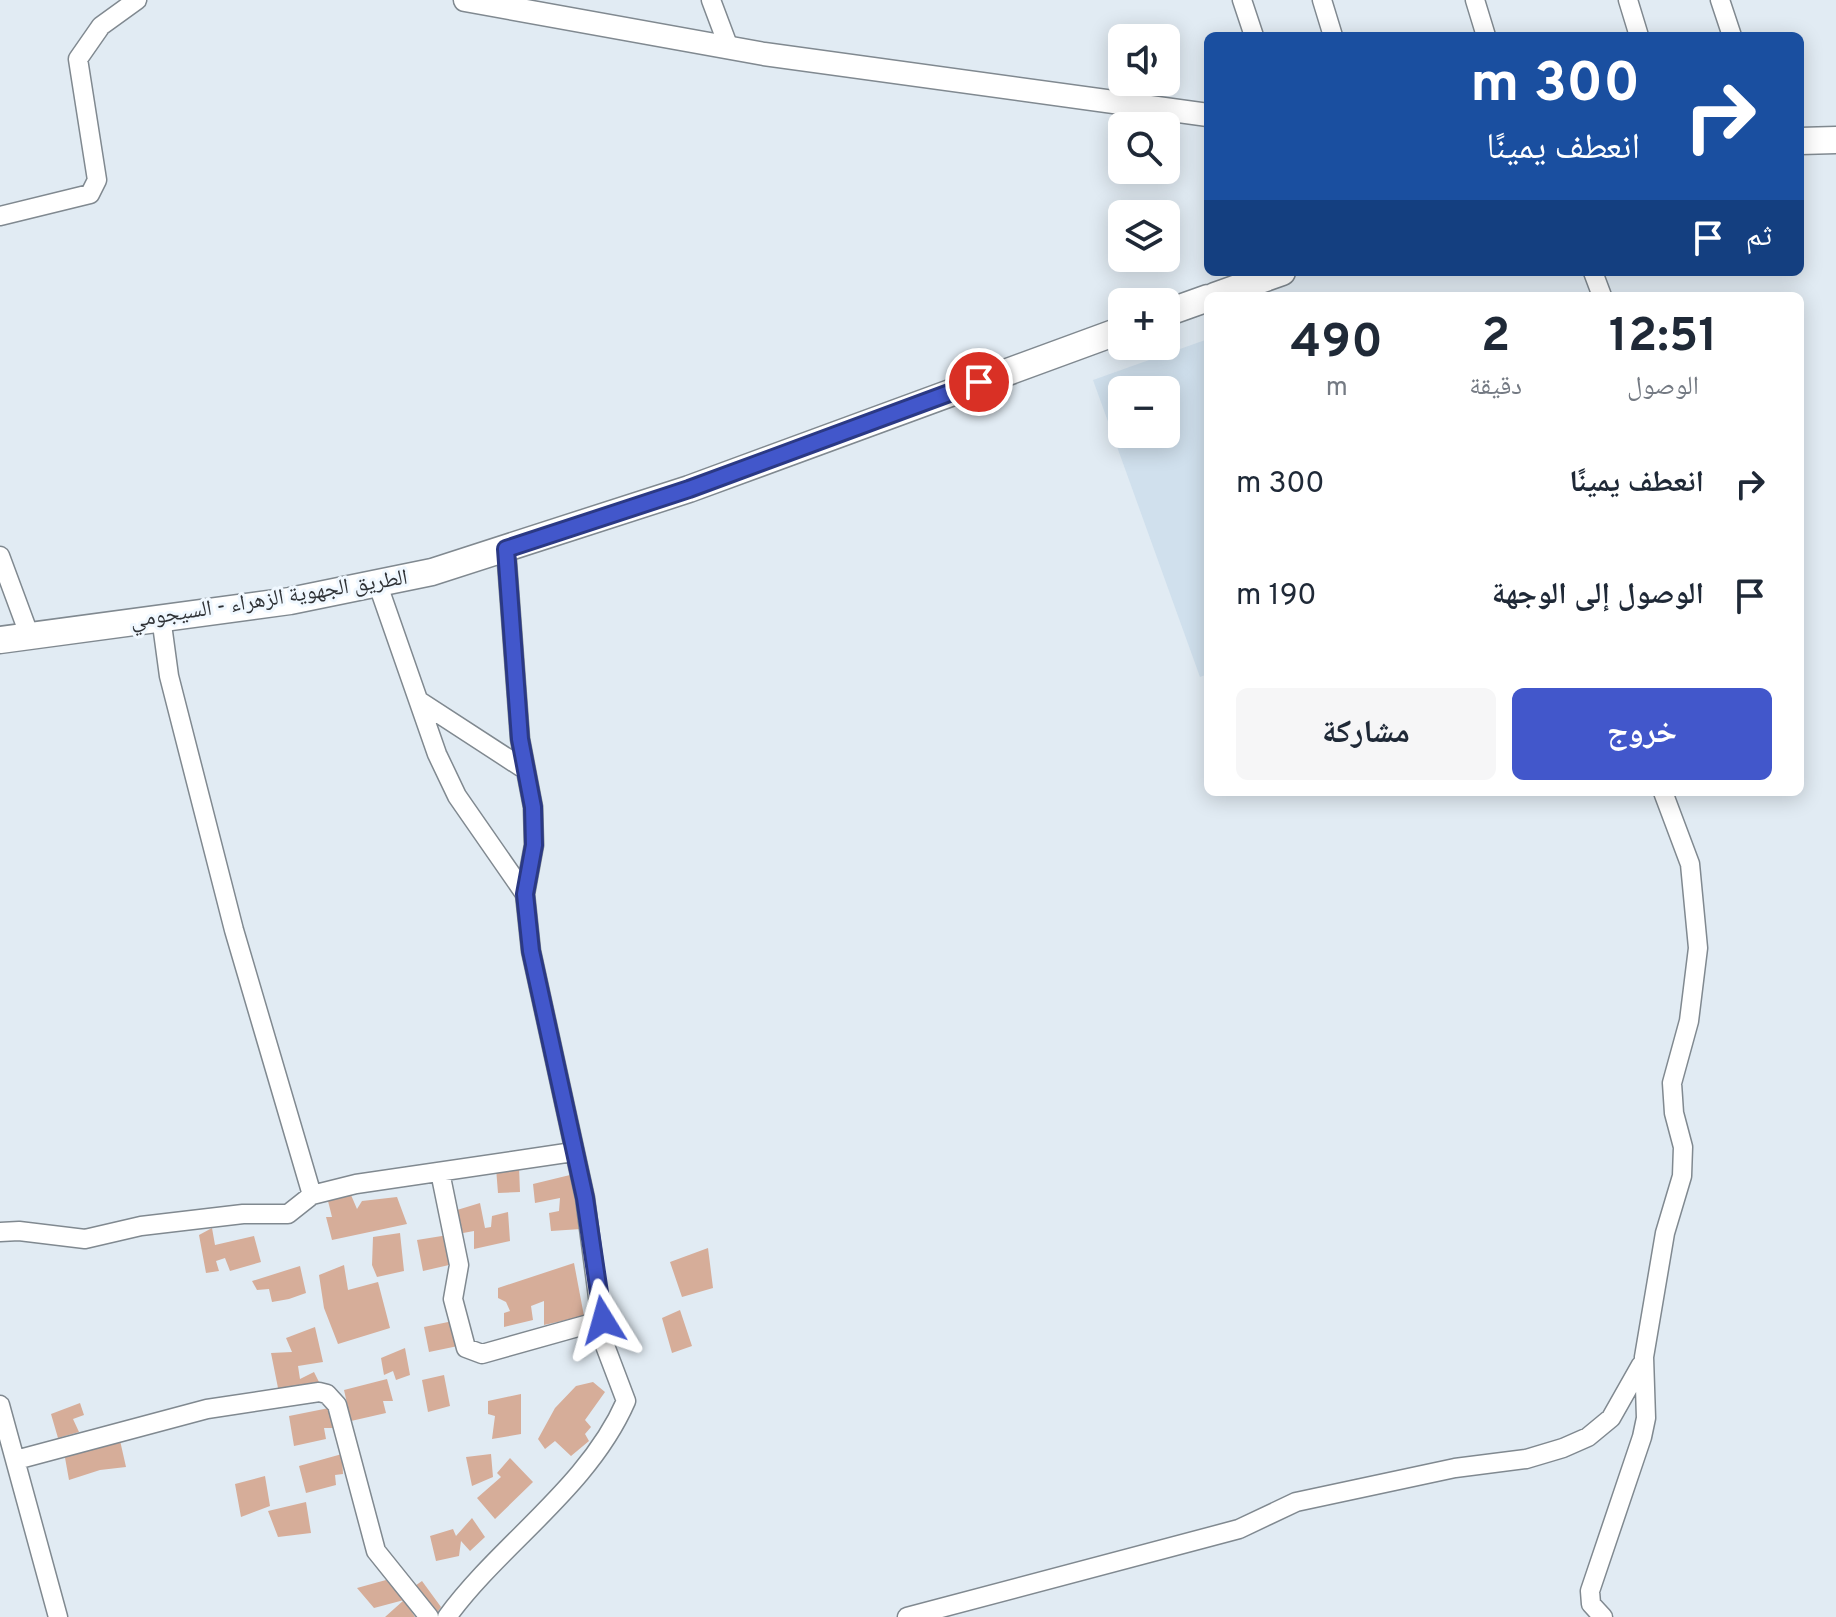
<!DOCTYPE html>
<html lang="ar">
<head>
<meta charset="utf-8">
<style>
  :root { --surface:#fff; --page:#f6f6f7; --text:#1f2937; --muted:#747a83; --accent:#4257cb }
  body { margin:0; font-family:Overpass,"Noto Naskh Arabic",sans-serif; background:var(--page); color:var(--text); direction:rtl; height:100vh; display:flex; flex-direction:column; font-size:30px; white-space:nowrap }
  * { box-sizing:border-box; margin:0 }
  p { font-size:26px; color:var(--muted) }
  .icon { flex:none; width:44px; height:44px; fill:none; stroke:currentColor; stroke-width:2; stroke-linecap:round; stroke-linejoin:round }
  .map { position:relative; flex:1; overflow:hidden; direction:ltr }
  .drawer { position:absolute; left:1204px; top:292px; width:600px; height:504px; display:flex; flex-direction:column; background:var(--surface); border-radius:12px; box-shadow:0 4px 20px #0003; direction:rtl }
  .drawer>* { flex:none }
  .guide { position:absolute; left:1204px; top:32px; width:600px; height:244px; border-radius:12px; box-shadow:0 4px 20px #0003; direction:rtl; background:#1a4fa0; color:#fff; overflow:hidden }
  .tools { position:absolute; left:1108px; top:24px; display:grid; gap:16px }
  .tools a { display:grid; place-items:center; width:72px; height:72px; border-radius:12px; background:var(--surface); box-shadow:0 4px 20px #0003; font-size:40px }
  .pin { position:absolute; display:grid; place-items:center; width:68px; height:68px; color:#fff; margin:-34px; border:4px solid #fff; border-radius:50%; box-shadow:0 2px 8px #0007 }
  .me { position:absolute; width:88px; margin:-44px; rotate:352deg; stroke-linejoin:round; filter:drop-shadow(0 0 6px #0008) }
  .turn { display:flex; align-items:center; gap:28px; height:168px; padding:0 32px; font-size:36px }
  .turn .icon { width:104px; height:104px; stroke-width:2.5 }
  .turn b { display:block; font-size:56px; line-height:68px }
  .then { display:flex; align-items:center; height:76px; padding:0 32px; background:#0003; gap:16px; font-size:30px }
  .eta { display:flex; justify-content:space-evenly; align-items:center; height:136px; text-align:center }
  .eta b { font-size:48px; font-weight:700; line-height:56px }
  .button { display:flex; gap:16px; margin-top:auto; padding:16px 32px }
  .button a { flex:1; height:92px; border-radius:12px; background:var(--accent); color:#fff; font-size:32px; font-weight:700; line-height:92px; text-align:center }
  .button a+a { background:var(--page); color:var(--text) }
  ul { padding:0; list-style:none }
  li { display:flex; align-items:center; gap:24px; height:112px; padding:0 32px }
  li div { flex:1 }
  li b { display:block; font-size:30px }
  li em { font-style:normal }
  .map>svg:first-child { display:block }
  .built { fill:#d0e0ed; fill-rule:evenodd }
  .building { fill:#d6ad99 }
  .lines { fill:none; stroke-linecap:round; stroke-linejoin:round }
  .minor-casing { stroke:#808990; stroke-width:21 }
  .tertiary-casing { stroke:#808990; stroke-width:25 }
  .secondary-casing { stroke:#808990; stroke-width:29 }
  .minor { stroke:#fff; stroke-width:18 }
  .tertiary { stroke:#fff; stroke-width:22 }
  .secondary { stroke:#fff; stroke-width:26 }
  .route-casing { stroke:#2b3984; stroke-width:20 }
  .route { stroke:#4257cb; stroke-width:14 }
  .labels { text-anchor:middle; dominant-baseline:central; stroke-width:6; stroke-linejoin:round; paint-order:stroke }
  .street-label { font-size:22px; fill:#2f3236; stroke:#f0f8ff }
</style>
</head>
<body>
<div class="map">
<svg width="1836" height="1617" viewBox="0 0 1836 1617">
  <rect width="100%" height="100%" fill="#e1ebf3"/>
  <!-- built -->
  <path class="built" d="M1208 339V674L1200 677 1093 380ZM1122 390H1166V434H1122Z"/>
  <!-- building -->
  <path class="building" d="M519 1167 520 1192 498 1193 496 1168Z
    M570 1175 581 1229 551 1231 549 1213 559 1211 560 1198 535 1203 533 1184Z
    M351 1195 357 1209 362 1201 397 1197 407 1224 332 1240 326 1217H332L328 1201Z
    M480 1203 485 1228 491 1227 492 1216 508 1212 510 1241 474 1249V1231L463 1233 457 1210Z
    M212 1228 215 1245 254 1236 261 1262 230 1271 225 1258 216 1261 219 1271 206 1273 199 1235Z
    M400 1233 404 1271 377 1277 372 1265 373 1237Z
    M448 1235 449 1265 423 1271 417 1240Z
    M708 1248 713 1288 682 1297 670 1262Z
    M574 1263 584 1316 544 1325V1301L531 1306 533 1320 504 1327V1313L510 1311 506 1302 498 1298V1288Z
    M344 1265 348 1290 378 1282 390 1328 338 1344 324 1308 319 1275Z
    M300 1266 306 1293 289 1299 272 1302 269 1289 257 1290 252 1281Z
    M680 1310 692 1346 672 1353 662 1318Z
    M453 1321 458 1346 429 1352 424 1327Z
    M315 1327 323 1362 298 1366 300 1379 314 1372 319 1382 279 1393 271 1353 292 1352 286 1338Z
    M405 1348 410 1375 396 1380 393 1371 384 1375 381 1358Z
    M444 1375 450 1406 428 1412 422 1380Z
    M387 1379 393 1401H383L386 1413 351 1421 344 1390Z
    M593 1382 605 1392 585 1420 591 1427 585 1434 589 1441 571 1456 555 1441 545 1449 538 1439 555 1408 576 1386Z
    M521 1394V1434L492 1439 495 1416 488 1414V1401Z
    M80 1403 84 1415 73 1419 79 1432 58 1438 51 1414Z
    M329 1408 333 1428H324L326 1439 294 1446 289 1416Z
    M119 1436 126 1467 100 1470 69 1480 64 1452Z
    M342 1454 343 1474 335 1475 336 1485 306 1493 299 1466Z
    M491 1454 493 1477 472 1486 466 1457Z
    M510 1458 533 1482 495 1519 477 1498 501 1477 497 1473Z
    M265 1476 270 1506 241 1517 235 1484Z
    M306 1502 311 1533 278 1537 268 1511Z
    M472 1518 485 1537 470 1551 461 1541 459 1556 436 1561 430 1536 453 1529 456 1536Z
    M386 1580 404 1600 374 1608 357 1588Z
    M422 1581 441 1607 436 1614 412 1588Z
    M404 1600 415 1617H385Z"/>
  <g class="lines">
    <defs>
      <path id="minor" d="M711 0 729 48
        M1242 0 1254 36
        M1322 0 1333 36
        M1475 0 1486 36
        M1628 0 1639 36
        M1720 0 1732 36
        M0 216 90 194 97 180 78 59 101 26 137 0
        M1593 272 1602 296
        M0 556 30 637
        M378 585 437 754 457 796 525 894
        M161 617 169 676 234 930 312 1195
        M421 702 524 769
        M440 1172 459 1265 453 1299 466 1348 482 1354 603 1320
        M0 1232 19 1231 85 1239 141 1226 243 1214H288L312 1195 356 1184 573 1152
        M0 1405 58 1617
        M16 1460 207 1409 319 1392 327 1394 337 1405 376 1551 429 1617
        M447 1617C501 1543 588 1488 626 1401L604 1343 585 1198 531 951 525 894 534 845 533 807 520 739 506 549
        M907 1617 1239 1529 1296 1502 1455 1468 1526 1459 1563 1448 1588 1437 1611 1418 1641 1365
        M1603 1617 1591 1604 1590 1591 1642 1437 1646 1418 1644 1357 1665 1233 1682 1176 1683 1147 1674 1113 1672 1083 1689 1021 1698 948 1690 864 1663 792"/>
      <path id="tertiary" d="M465 0 764 54 1208 115"/>
      <path id="secondary" d="M1800 141 1836 140
        M1215 296 1282 272
        M1166 313 1208 298
        M0 640 290 601 432 572 689 489 1122 330"/>
    </defs>
    <!-- minor casing -->
    <use href="#minor" class="minor-casing"/>
    <!-- tertiary casing -->
    <use href="#tertiary" class="tertiary-casing"/>
    <!-- secondary casing -->
    <use href="#secondary" class="secondary-casing"/>
    <!-- minor -->
    <use href="#minor" class="minor"/>
    <!-- tertiary -->
    <use href="#tertiary" class="tertiary"/>
    <!-- secondary -->
    <use href="#secondary" class="secondary"/>
  </g>
  <g class="lines">
    <defs>
      <path id="route" d="M603 1320 585 1198 531 951 525 894 534 845 533 807 520 739 506 549 689 489 979 382"/>
    </defs>
    <!-- route casing -->
    <use href="#route" class="route-casing"/>
    <!-- route -->
    <use href="#route" class="route"/>
  </g>
  <g class="labels">
    <!-- street labels -->
    <g class="street-label">
      <text transform="translate(269 600) rotate(-9)">الطريق الجهوية الزهراء - السيجومي</text>
    </g>
  </g>
</svg>
<div class="tools">
<a><svg class="icon" aria-label="sound" viewBox="0 0 24 24"><path d="M4 9h4l5-4v14l-5-4H4zM17 9q2 3 0 6"/></svg></a>
<a><svg class="icon" aria-label="search" viewBox="0 0 24 24"><circle cx="10" cy="10" r="6"/><path d="M15 15l6 6"/></svg></a>
<a><svg class="icon" aria-label="layers" viewBox="0 0 24 24"><path d="M12 4l9 5-9 5-9-5zM3 14l9 5 9-5"/></svg></a>
<a>+</a>
<a>−</a>
</div>
<div class="pin" style="left:979px;top:382px;background:#d93025"><svg class="icon" aria-label="arrive" viewBox="0 0 24 24"><path d="M6 21V4h12l-3 4 3 4H6"/></svg></div>
<svg class="me" style="left:603px;top:1320px" viewBox="-20 -20 40 40"><path d="M0-17L14 15 0 8-14 15z" fill="#4257cb" stroke="#fff" stroke-width="4"/></svg>
<div class="guide">
<div class="turn"><svg class="icon" aria-label="right" viewBox="0 0 24 24"><path d="M7 20v-9h11M14 6l5 5-5 5"/></svg><div><b>300 m</b>انعطف يمينًا</div></div>
<div class="then">ثم<svg class="icon" aria-label="arrive" viewBox="0 0 24 24"><path d="M6 21V4h12l-3 4 3 4H6"/></svg></div>
</div>
<section class="drawer">
<div class="eta">
<div><b>12:51</b><p>الوصول</p></div>
<div><b>2</b><p>دقيقة</p></div>
<div><b>490</b><p>m</p></div>
</div>
<ul>
<li><svg class="icon" aria-label="right" viewBox="0 0 24 24"><path d="M7 20v-9h11M14 6l5 5-5 5"/></svg><div><b>انعطف يمينًا</b></div><em>300 m</em></li>
<li><svg class="icon" aria-label="arrive" viewBox="0 0 24 24"><path d="M6 21V4h12l-3 4 3 4H6"/></svg><div><b>الوصول إلى الوجهة</b></div><em>190 m</em></li>
</ul>
<div class="button"><a>خروج</a><a>مشاركة</a></div>
</section>
</div>
</body>
</html>
